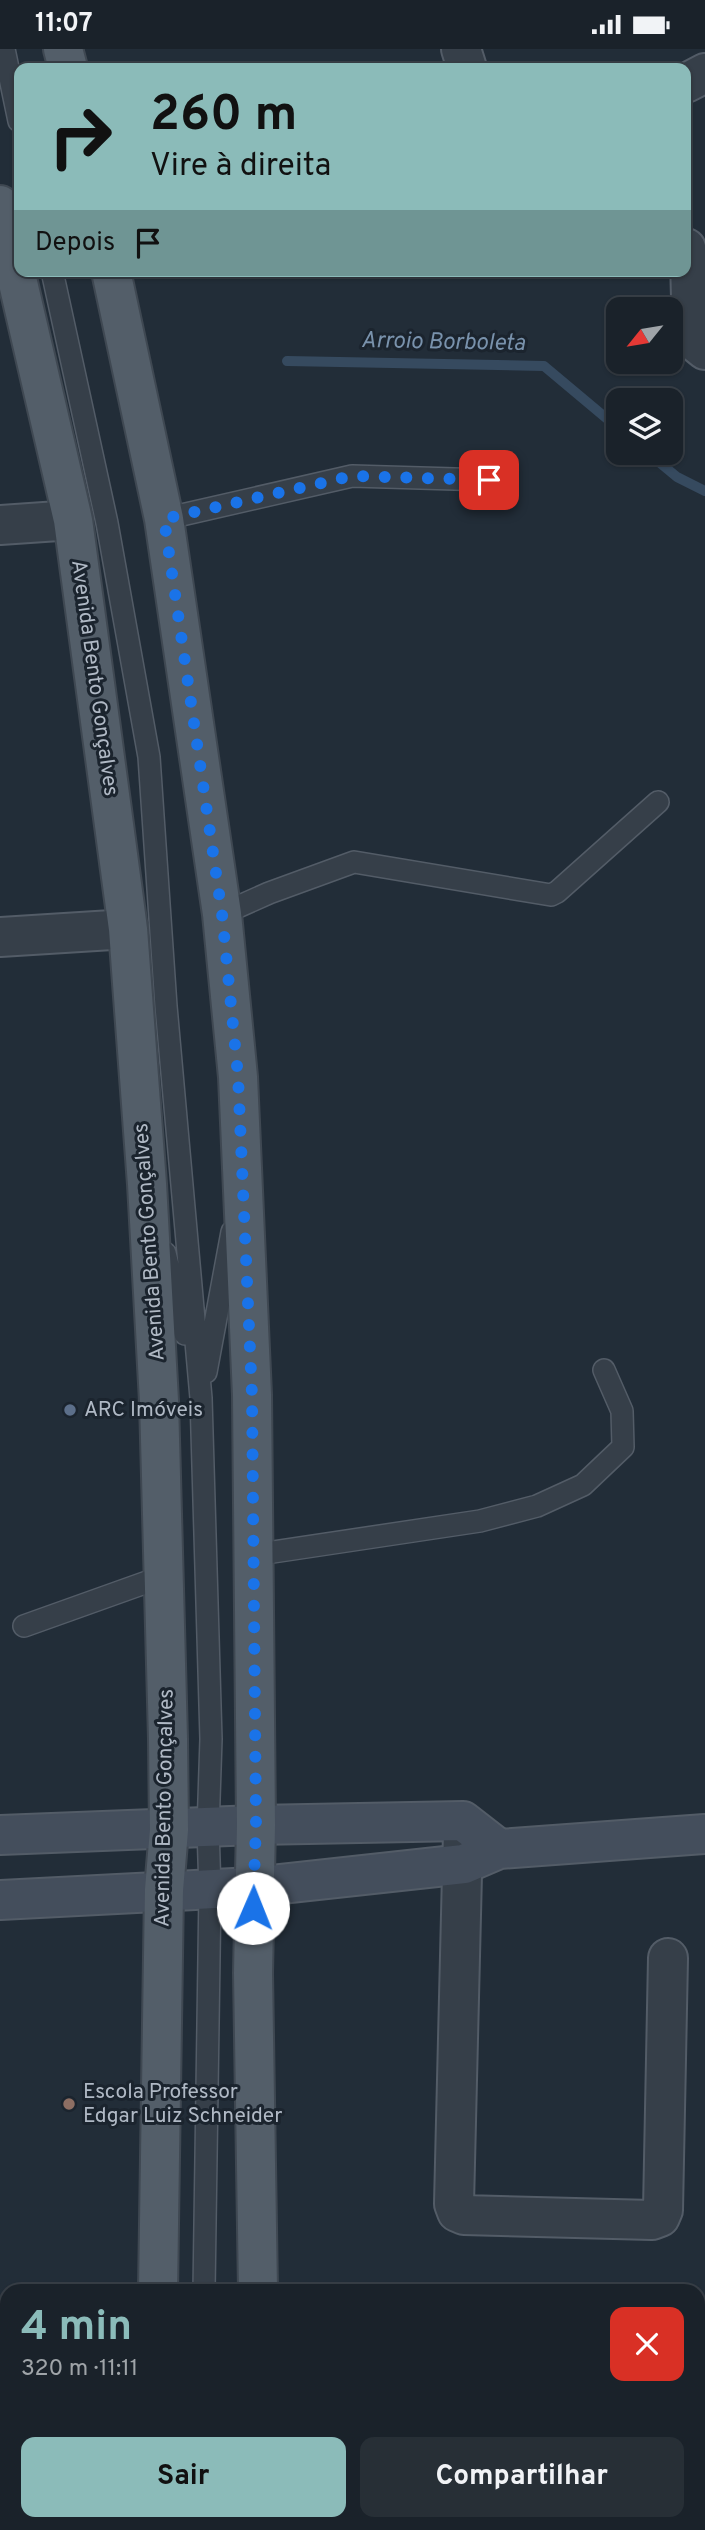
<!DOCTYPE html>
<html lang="pt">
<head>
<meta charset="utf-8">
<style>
  :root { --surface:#1a222a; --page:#272f36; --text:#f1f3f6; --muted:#9fa4a8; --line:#383f47; --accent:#8bbbb9 }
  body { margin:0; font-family:Overpass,sans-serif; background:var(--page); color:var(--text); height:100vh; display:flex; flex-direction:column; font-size:26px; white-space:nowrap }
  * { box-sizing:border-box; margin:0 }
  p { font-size:23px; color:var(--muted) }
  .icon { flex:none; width:38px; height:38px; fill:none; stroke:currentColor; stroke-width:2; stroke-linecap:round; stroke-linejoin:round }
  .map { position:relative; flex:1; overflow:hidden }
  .drawer { position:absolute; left:0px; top:2235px; width:705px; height:247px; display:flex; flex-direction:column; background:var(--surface); border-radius:21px 21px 0 0; box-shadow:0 2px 5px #0004,0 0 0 2px var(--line) }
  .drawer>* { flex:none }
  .banner { position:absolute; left:14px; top:14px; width:677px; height:214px; border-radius:14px; box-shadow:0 2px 5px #0004,0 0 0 2px var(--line); background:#8bbbb9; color:#111; overflow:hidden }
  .needle { width:46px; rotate:240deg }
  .buttons { position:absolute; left:606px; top:248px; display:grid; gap:14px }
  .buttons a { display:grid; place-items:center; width:77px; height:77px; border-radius:14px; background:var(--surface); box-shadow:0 2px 5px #0004,0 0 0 2px var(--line); font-size:35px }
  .pin { position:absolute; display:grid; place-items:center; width:60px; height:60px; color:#fff; margin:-30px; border-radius:14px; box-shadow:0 4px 10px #0006 }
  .me { position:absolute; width:77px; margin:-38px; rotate:1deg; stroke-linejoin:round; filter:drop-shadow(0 0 5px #0008) }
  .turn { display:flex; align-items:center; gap:24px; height:147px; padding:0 21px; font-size:32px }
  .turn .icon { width:91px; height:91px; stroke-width:2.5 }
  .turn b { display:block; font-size:49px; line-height:60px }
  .then { display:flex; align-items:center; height:66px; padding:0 21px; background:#0003; gap:14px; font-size:26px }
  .round { display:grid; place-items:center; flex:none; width:74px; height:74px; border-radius:14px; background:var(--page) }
  .summary { display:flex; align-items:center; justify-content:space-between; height:119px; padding:0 21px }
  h1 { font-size:42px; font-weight:700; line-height:52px; color:var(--accent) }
  .action { display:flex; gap:14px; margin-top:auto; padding:14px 21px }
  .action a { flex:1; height:80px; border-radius:14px; background:var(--accent); color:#111; font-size:28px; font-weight:700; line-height:80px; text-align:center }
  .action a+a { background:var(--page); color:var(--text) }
  .status { display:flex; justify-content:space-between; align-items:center; height:49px; padding:0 35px; background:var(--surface); direction:ltr }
  .status svg { height:19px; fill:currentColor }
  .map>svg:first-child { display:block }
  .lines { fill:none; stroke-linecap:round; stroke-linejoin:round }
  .stream { stroke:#364a5f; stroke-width:10 }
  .lane-casing { stroke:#535c67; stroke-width:24 }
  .street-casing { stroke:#535c67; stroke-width:42 }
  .secondary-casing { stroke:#535c67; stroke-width:42 }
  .primary-casing { stroke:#3f4852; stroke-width:42 }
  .lane { stroke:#363f49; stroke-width:21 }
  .street { stroke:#363f49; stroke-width:38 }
  .secondary { stroke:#444e5c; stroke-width:38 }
  .primary { stroke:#535e69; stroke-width:38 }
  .route { stroke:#1a73e8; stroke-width:12; stroke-dasharray:0 21.6 }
  .service-dot { fill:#5c6f8a; stroke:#1b242e; stroke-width:2.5 }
  .education-dot { fill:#8d6e63; stroke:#1b242e; stroke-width:2.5 }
  .labels { text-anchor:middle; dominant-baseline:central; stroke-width:6; stroke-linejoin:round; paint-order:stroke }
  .street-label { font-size:21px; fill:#b0b9c5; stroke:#1b242e }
  .poi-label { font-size:21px; fill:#b0b9c5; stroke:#1b242e; text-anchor:start }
  .water-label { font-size:23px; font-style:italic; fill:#7992ac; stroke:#1b242e }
</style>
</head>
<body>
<div class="status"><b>11:07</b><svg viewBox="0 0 49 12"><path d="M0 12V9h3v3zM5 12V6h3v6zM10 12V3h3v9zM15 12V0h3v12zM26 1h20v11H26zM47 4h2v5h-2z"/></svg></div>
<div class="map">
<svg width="705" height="2481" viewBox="0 0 705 2481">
  <rect width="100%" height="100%" fill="#222d38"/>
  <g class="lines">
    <!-- stream -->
    <path class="stream" d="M287 312 544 317 618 379
      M648 404 677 428 705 442"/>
    <defs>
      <path id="lane" d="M4 0 19 72
        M52 222 107 474 149 708 166 957 201 1349 211 1690 208 1780 210 1841 204 2242
        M164 470 352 427 489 431
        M222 865 269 844 354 813 551 846 557 843 658 753
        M165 1204 185 1285
        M206 1323 232 1183
        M253 1506 480 1472 537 1457 583 1436 623 1398 622 1362 604 1321
        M24 1577 164 1527
        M203 2481V2474"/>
      <path id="street" d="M461 0 467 19
        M686 34 705 24
        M686 199 690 212 692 286 695 293 705 301
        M0 476 73 471
        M0 888 128 880
        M463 1783 454 2155 457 2163 464 2166 652 2171 660 2168 663 2161 668 1909
        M698 2314 705 2309
        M583 2474 588 2481
        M492 2481 500 2474"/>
      <path id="secondary" d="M0 1786 256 1776 463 1772 499 1800
        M0 1851 253 1838 464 1815 499 1800 705 1785"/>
      <path id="primary" d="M63 0 68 19
        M0 156 73 471 128 880 147 1135 159 1352 168 1690 169 1781 164 1841 158 2242
        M111 222 164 470 222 865 238 1028 252 1346 256 1776 253 1924 258 2242
        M263 2474V2481
        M155 2481V2474"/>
    </defs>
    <!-- lane casing -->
    <use href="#lane" class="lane-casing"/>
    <!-- street casing -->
    <use href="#street" class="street-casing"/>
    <!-- secondary casing -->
    <use href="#secondary" class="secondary-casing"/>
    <!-- primary casing -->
    <use href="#primary" class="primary-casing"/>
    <!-- lane -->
    <use href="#lane" class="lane"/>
    <!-- street -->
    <use href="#street" class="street"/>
    <!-- secondary -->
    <use href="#secondary" class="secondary"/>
    <!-- primary -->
    <use href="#primary" class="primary"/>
  </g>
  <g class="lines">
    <!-- route -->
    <path class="route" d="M253 1859 256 1776 252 1346 238 1027 222 865 164 470 352 427 489 431"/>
  </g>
  <!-- markers -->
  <circle class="service-dot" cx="70" cy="1361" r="7"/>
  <circle class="education-dot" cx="69" cy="2055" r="7"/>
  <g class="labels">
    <!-- street labels -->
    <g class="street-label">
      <text transform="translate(94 629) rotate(82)">Avenida Bento Gonçalves</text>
      <text transform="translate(150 1193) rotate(-94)">Avenida Bento Gonçalves</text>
      <text transform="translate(165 1759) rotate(-89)">Avenida Bento Gonçalves</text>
    </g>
    <!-- poi labels -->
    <g class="poi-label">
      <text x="84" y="1361">ARC Imóveis</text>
      <text x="83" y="2043">Escola Professor<tspan x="83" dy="24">Edgar Luiz Schneider</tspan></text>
    </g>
    <!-- water labels -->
    <g class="water-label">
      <text transform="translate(443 294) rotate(1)">Arroio Borboleta</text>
    </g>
  </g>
</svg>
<div class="buttons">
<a><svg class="needle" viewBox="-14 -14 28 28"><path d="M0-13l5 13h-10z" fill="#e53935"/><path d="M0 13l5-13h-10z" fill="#9fa4a8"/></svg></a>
<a><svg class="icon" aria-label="layers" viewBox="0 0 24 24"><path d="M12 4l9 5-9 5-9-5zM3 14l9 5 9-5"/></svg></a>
</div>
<div class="pin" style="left:489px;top:431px;background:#d93025"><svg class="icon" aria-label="arrive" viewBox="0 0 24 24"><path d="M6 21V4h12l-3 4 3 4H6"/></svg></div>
<svg class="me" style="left:253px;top:1859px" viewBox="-20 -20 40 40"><circle r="19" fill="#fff"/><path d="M0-13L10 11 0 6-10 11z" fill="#1a73e8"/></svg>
<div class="banner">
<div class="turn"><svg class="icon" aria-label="right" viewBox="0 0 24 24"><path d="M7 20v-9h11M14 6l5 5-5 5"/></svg><div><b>260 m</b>Vire à direita</div></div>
<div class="then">Depois<svg class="icon" aria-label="arrive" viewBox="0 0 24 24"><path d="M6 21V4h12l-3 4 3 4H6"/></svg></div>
</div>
<section class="drawer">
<div class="summary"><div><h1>4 min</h1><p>320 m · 11:11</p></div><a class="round" style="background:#d93025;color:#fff"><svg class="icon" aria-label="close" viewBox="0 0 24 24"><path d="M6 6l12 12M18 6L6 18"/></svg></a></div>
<div class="action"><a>Sair</a><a>Compartilhar</a></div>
</section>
</div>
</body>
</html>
